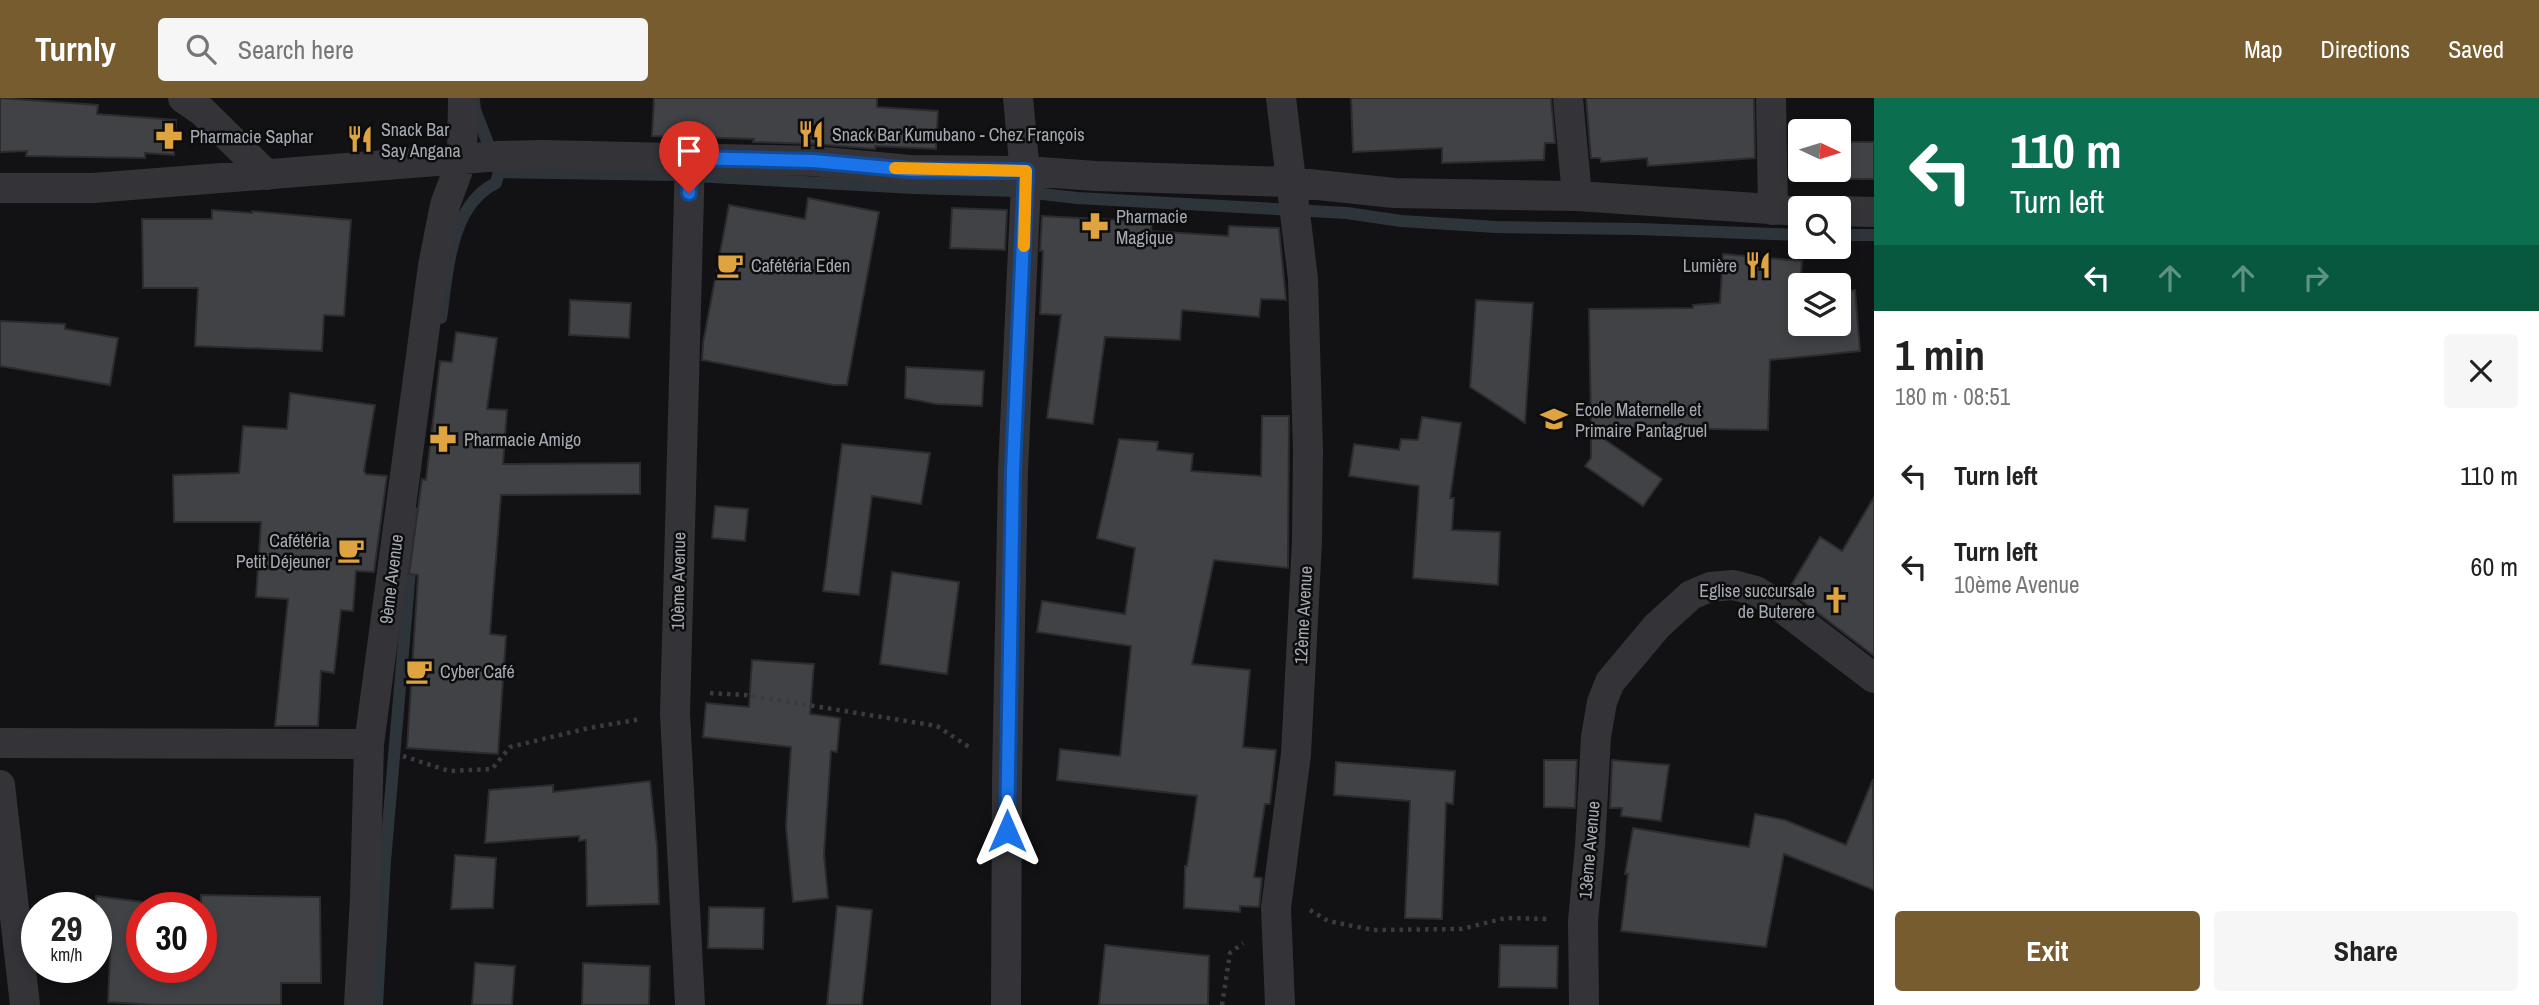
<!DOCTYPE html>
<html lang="en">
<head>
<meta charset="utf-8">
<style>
  :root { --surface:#fff; --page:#f6f6f6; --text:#222; --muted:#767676; --accent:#775c2f }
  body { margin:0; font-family:"Archivo Narrow",sans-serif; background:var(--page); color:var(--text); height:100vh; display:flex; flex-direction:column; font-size:26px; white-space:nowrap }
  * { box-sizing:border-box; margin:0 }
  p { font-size:23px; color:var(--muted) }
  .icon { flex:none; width:38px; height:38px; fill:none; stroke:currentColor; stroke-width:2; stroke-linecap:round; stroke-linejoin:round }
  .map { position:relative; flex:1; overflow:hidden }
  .sheet { display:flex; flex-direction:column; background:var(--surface); width:665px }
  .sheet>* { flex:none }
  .top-card { background:#0b6e4f; color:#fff; overflow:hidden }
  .needle { width:46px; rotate:94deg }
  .fabs { position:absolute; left:1788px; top:21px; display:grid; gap:14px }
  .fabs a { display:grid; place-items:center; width:63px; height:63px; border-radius:7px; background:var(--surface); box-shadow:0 4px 10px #0003; font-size:35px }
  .speed { position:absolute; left:21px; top:794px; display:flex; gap:14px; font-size:35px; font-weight:700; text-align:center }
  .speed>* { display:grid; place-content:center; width:91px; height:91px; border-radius:50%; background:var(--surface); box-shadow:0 4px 10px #0003; line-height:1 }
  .speed small { font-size:18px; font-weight:400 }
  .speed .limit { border:10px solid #d22; background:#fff; color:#111 }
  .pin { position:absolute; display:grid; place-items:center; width:60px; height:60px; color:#fff; margin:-72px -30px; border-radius:50% 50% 50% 0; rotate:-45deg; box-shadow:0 0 7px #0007 }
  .pin .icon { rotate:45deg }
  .me { position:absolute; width:77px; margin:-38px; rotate:0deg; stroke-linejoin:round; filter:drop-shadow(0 0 5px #0008) }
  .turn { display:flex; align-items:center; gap:24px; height:147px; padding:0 21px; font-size:32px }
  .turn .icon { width:91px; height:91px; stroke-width:2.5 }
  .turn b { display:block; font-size:49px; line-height:60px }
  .lanes { display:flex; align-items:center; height:66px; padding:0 21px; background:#0003; justify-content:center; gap:35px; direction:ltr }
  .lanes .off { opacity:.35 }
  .round { display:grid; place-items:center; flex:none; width:74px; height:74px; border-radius:7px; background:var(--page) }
  .summary { display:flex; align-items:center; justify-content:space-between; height:119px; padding:0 21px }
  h1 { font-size:42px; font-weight:800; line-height:52px }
  .button { display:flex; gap:14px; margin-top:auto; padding:14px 21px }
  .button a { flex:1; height:80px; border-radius:7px; background:var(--accent); color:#fff; font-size:28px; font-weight:800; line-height:80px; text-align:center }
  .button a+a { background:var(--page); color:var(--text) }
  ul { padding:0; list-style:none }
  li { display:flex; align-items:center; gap:21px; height:91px; padding:0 21px }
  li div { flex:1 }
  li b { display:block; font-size:26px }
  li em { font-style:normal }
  header { display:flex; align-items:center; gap:42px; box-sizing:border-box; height:98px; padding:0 35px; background:var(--accent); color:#fff }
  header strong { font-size:33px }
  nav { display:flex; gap:38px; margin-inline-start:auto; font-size:24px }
  .search { width:490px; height:63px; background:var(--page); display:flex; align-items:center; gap:18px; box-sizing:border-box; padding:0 24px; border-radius:7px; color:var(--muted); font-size:26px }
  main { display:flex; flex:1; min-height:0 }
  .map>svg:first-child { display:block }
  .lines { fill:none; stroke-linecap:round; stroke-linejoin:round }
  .stream { stroke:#2d353b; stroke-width:12 }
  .building { fill:#414246; stroke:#2c2c2f; stroke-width:2 }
  .path { stroke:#3a3b3f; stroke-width:4.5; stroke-dasharray:3.5 5; stroke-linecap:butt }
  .minor { stroke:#343438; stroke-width:30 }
  .route-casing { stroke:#114b97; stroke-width:18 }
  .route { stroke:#1a73e8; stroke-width:12 }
  .slow { stroke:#f59e0b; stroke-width:12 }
  .labels { text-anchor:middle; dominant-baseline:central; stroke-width:5; stroke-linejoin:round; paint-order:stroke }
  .poi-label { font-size:18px; fill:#a5aab3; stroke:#0d0d0e; text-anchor:start }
  .street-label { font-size:18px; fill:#a5aab3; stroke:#0d0d0e }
</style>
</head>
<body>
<header>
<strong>Turnly</strong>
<div class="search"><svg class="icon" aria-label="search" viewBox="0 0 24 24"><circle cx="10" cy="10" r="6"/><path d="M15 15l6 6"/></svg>Search here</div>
<nav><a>Map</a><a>Directions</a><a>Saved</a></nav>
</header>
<main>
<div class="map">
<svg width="1874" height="907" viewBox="0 0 1874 907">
  <rect width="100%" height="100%" fill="#121214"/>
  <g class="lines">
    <!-- stream -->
    <path class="stream" d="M499 74 675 77 915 90 1016 93 1077 100 1347 115 1401 123 1496 129 1638 131 1801 137
      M1839 137H1874
      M441 220C448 175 449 108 496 85L499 74 475 12 474 2
      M377 907 385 763 415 415"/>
  </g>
  <!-- building -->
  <path class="building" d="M0 0 98 7 97 16 176 22 174 57 145 55V60L26 58 27 53 0 54Z
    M654 0H877V9L938 13 936 51 875 48V51L815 46 753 44 754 41 652 38Z
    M1351 0H1551L1555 45H1545L1544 62 1442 65V50L1353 54Z
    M1586 0H1754L1755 60 1648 68 1647 60 1601 64 1600 60H1591Z
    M1798 44H1801V72H1839V44H1874V81H1798Z
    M808 100 879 114 847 287H833L702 262 703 245 729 107 805 121Z
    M952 110 1007 112 1005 152 950 150Z
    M212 112 252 115V113L351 122 344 218 324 217 322 253 195 248 198 190H143L142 121H212Z
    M1042 118 1152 124 1151 133 1228 138 1229 128 1279 130 1286 202 1261 201 1259 219 1182 212 1180 242 1105 239 1093 326 1047 320 1061 217 1040 216 1043 153H1040Z
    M1723 156 1802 163 1799 197H1801V226H1839V194L1855 192 1860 253 1770 262 1768 332 1591 329 1589 211 1693 210V207L1720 205Z
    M570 202 631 205 629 240 569 237Z
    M1476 202 1533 205 1525 325 1470 289Z
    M0 223 65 226V231L118 240 110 287 0 268Z
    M456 234 497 240 487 311 507 312 503 366 640 365V396L501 397 490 536 506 538 498 656 407 650 418 477 409 476 422 381 426 382 440 263 452 264Z
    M906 269 984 273 982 308 936 306 905 300Z
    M290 295 375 307 364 373 366 376 387 378 374 474 356 473 353 513 341 512 334 575 321 573 318 628H275L288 501 256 499 261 424H174L173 377 239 375 243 328 287 331Z
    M1262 318H1289L1288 470 1214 462 1192 566 1250 572 1243 649 1276 652 1270 706H1265L1254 779 1262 780 1259 809 1240 808V814L1184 810 1185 768H1187L1197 698 1057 682 1060 651 1120 658 1131 548 1037 534 1042 503 1125 516 1135 450 1097 440 1119 341 1158 344 1157 352 1193 356 1191 373 1261 378Z
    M1422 319 1461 325 1450 400H1454L1452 432 1500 434 1498 487 1413 480 1419 388 1349 378 1354 346 1399 352 1401 341 1418 342Z
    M1591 332 1662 381 1643 408 1585 368 1591 360Z
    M842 346 930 355 921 406 872 398 859 497 823 493Z
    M1874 399V558L1788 492 1820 439 1842 453Z
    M715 408 748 411 745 443 712 440Z
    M892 474 959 484 947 576 880 566Z
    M752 562 814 566 810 616 840 620 837 654 831 653 824 756 828 800 793 804 786 728 791 649 703 639 706 605 749 609Z
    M1544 662H1577L1575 710 1544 709Z
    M1612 662 1669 667 1661 723 1621 718 1622 710H1610Z
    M1336 664 1455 673 1453 706 1446 705 1442 821 1405 820 1410 703 1334 697Z
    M1873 681 1874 792 1784 756 1766 849 1621 833 1628 776H1625L1633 730 1749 749 1755 716 1785 722 1846 747Z
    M650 683 657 748 659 806 587 808 586 742 579 743V738L485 745 489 692 553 687V694Z
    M455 757 496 760 493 810 451 811Z
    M201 797 320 799 321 885H281V907H155L108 904 111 836 96 834V798L142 804V871L201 872Z
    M837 808 872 812 862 907H827Z
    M709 809 764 810 763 851 708 850Z
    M1105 847 1209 858 1208 907H1099Z
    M1500 847 1558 848 1557 890 1499 889Z
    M475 865 515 868 512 907H472Z
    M583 865 650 868 649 907H582Z"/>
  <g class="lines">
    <!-- path -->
    <path class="path" d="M710 595 746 597 937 628 972 651
      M403 658 449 673 492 671 510 649 589 630 641 621
      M1310 812 1328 823 1373 832 1461 831 1506 820 1548 821
      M1222 907 1230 855 1243 845"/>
    <!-- minor -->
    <path class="minor" d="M183 0 202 13 267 77
      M1568 0 1577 98
      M1771 0 1773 112
      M690 60 675 615 690 907
      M0 90H93L500 58 543 57 813 63 910 72 1026 73 1096 78 1290 84 1394 95 1577 98 1801 113
      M1839 113 1874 114
      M0 645 369 646
      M0 687 25 907
      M359 907 365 800 369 646 433 168 445 107 462 61 463 0
      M1006 907 1007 682 1013 373 1026 85 1018 0
      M1280 907 1276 810 1296 656 1307 443 1308 353 1303 181 1281 0
      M1584 907 1583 823 1590 748 1596 639 1602 604 1610 584 1657 528 1691 497 1710 489 1733 487 1756 493 1777 506 1874 580"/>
  </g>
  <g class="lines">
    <defs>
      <path id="route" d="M689 95 690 60 813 63 910 72 1026 73 1013 373 1007 733"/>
    </defs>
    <!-- route casing -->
    <use href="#route" class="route-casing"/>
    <!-- route -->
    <use href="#route" class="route"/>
    <!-- slow -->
    <path class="slow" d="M895 70 1026 73 1024 148"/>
  </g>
  <!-- icons -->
  <defs>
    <symbol id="restaurant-bare" viewBox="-9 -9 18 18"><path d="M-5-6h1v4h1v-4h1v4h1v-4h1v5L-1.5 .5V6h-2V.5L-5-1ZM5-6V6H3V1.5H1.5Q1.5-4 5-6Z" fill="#dfa43f" stroke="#0d0d0e" stroke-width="2.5" paint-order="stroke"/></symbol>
    <symbol id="pharmacy-bare" viewBox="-9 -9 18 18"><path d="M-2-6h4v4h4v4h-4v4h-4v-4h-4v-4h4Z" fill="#dfa43f" stroke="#0d0d0e" stroke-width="2.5" paint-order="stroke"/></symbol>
    <symbol id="cafe-bare" viewBox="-9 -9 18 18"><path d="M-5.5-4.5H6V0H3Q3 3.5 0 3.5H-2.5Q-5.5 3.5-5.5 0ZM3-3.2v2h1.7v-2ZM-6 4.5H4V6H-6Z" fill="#dfa43f" stroke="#0d0d0e" stroke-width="2.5" paint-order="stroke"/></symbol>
    <symbol id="school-bare" viewBox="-9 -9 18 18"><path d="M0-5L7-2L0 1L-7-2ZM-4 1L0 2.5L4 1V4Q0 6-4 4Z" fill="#dfa43f" stroke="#0d0d0e" stroke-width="2.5" paint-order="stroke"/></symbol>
    <symbol id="church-bare" viewBox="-9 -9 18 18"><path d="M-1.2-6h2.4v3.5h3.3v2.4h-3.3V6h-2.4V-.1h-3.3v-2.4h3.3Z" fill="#dfa43f" stroke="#0d0d0e" stroke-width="2.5" paint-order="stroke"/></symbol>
  </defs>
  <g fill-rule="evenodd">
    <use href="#restaurant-bare" x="792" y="17" width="38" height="38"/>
    <use href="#pharmacy-bare" x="150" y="19" width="38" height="38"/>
    <use href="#restaurant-bare" x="341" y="22" width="38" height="38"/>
    <use href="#pharmacy-bare" x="1076" y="109" width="38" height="38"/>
    <use href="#cafe-bare" x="711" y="148" width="38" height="38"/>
    <use href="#restaurant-bare" x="1739" y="148" width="38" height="38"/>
    <use href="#school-bare" x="1535" y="302" width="38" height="38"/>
    <use href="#pharmacy-bare" x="424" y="322" width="38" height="38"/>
    <use href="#cafe-bare" x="332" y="433" width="38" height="38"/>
    <use href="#church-bare" x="1817" y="483" width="38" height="38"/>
    <use href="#cafe-bare" x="400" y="554" width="38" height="38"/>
  </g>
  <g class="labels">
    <!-- poi labels -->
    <g class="poi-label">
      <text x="381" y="31">Snack Bar<tspan x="381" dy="21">Say Angana</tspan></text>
      <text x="832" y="36">Snack Bar Kumubano - Chez François</text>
      <text x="190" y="38">Pharmacie Saphar</text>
      <text x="1116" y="118">Pharmacie<tspan x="1116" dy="21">Magique</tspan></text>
      <text x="751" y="167">Cafétéria Eden</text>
      <text x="1737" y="167" text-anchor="end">Lumière</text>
      <text x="1575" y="311">Ecole Maternelle et<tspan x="1575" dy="21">Primaire Pantagruel</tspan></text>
      <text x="464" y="341">Pharmacie Amigo</text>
      <text x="330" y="442" text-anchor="end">Cafétéria<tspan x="330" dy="21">Petit Déjeuner</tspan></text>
      <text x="1815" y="492" text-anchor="end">Eglise succursale<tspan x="1815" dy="21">de Buterere</tspan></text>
      <text x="440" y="573">Cyber Café</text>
    </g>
    <!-- street labels -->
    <g class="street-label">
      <text transform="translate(391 481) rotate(-83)">9ème Avenue</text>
      <text transform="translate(678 483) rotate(-89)">10ème Avenue</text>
      <text transform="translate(1303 517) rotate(-87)">12ème Avenue</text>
      <text transform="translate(1589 752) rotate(-85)">13ème Avenue</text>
    </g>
  </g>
</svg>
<div class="fabs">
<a><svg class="needle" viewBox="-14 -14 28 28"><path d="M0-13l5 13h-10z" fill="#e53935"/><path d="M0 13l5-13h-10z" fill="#767676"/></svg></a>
<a><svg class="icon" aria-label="search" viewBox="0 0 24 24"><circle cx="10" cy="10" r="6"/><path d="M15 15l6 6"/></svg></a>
<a><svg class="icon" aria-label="layers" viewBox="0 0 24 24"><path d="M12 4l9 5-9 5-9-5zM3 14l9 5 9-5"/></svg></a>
</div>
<div class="speed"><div>29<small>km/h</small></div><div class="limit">30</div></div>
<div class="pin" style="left:689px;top:95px;background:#d93025"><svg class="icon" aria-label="arrive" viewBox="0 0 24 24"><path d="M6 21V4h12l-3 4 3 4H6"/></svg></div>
<svg class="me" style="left:1007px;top:733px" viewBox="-20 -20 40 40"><path d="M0-17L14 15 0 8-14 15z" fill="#1a73e8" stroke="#fff" stroke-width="4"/></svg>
</div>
<section class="sheet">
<div class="top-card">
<div class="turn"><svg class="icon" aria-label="left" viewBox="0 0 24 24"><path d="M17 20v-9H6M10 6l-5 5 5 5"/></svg><div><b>110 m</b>Turn left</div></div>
<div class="lanes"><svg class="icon" aria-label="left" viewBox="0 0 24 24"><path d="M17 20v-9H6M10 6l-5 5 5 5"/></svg><svg class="icon off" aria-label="ahead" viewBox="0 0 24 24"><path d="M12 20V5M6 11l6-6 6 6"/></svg><svg class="icon off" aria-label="ahead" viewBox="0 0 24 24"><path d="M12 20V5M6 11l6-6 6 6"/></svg><svg class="icon off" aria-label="right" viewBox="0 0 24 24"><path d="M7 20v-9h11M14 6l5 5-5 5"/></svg></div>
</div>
<div class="summary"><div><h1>1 min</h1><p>180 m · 08:51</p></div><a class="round"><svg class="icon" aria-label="close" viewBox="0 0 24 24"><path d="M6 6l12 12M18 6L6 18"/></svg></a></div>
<ul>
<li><svg class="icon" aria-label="left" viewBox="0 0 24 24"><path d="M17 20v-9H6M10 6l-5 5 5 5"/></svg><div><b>Turn left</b></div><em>110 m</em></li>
<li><svg class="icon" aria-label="left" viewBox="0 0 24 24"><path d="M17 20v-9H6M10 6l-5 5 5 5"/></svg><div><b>Turn left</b><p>10ème Avenue</p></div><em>60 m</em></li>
</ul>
<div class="button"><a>Exit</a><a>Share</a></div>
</section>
</main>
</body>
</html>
